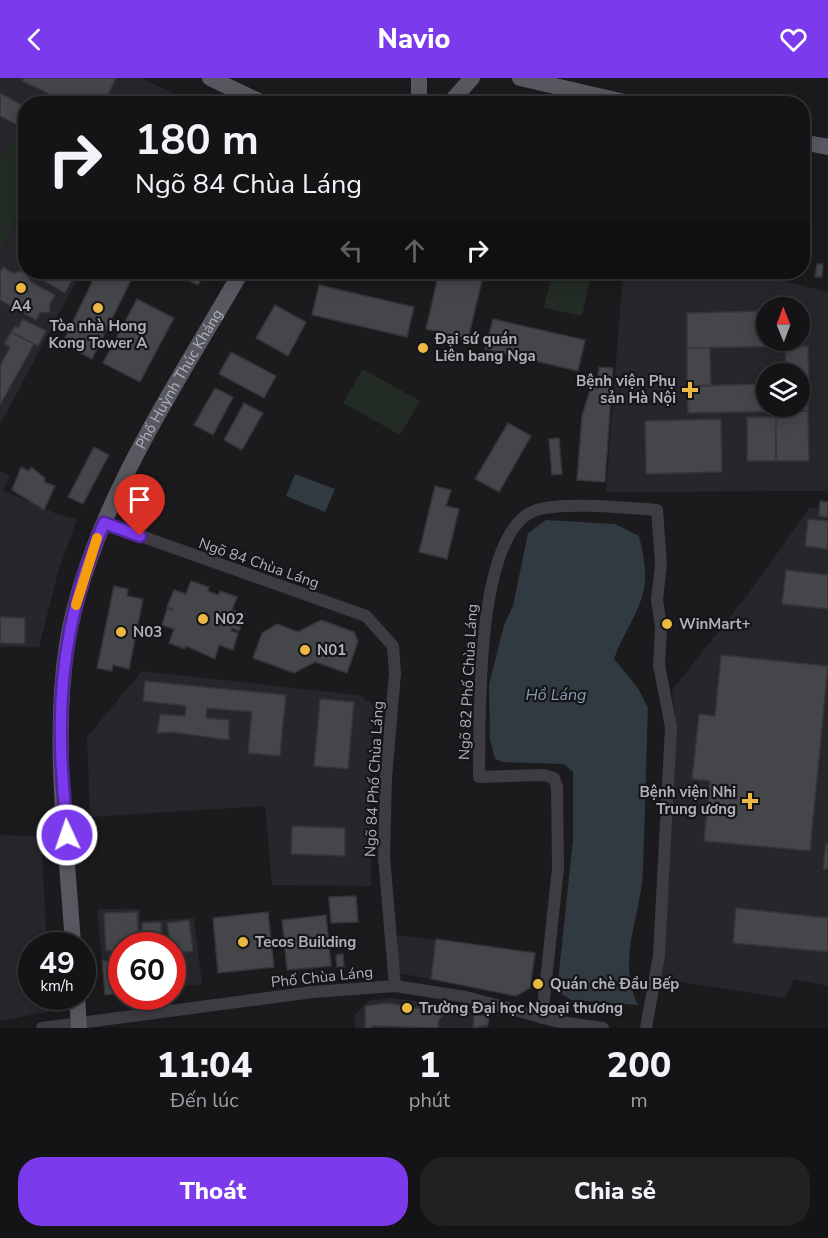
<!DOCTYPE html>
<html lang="vi">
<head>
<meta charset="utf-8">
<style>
  :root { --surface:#141416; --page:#212123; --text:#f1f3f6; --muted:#9d9ea1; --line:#333335; --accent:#7c3aed }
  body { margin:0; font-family:"Nunito Sans",sans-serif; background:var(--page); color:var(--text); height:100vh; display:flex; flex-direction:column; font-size:22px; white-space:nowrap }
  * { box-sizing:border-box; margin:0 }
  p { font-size:20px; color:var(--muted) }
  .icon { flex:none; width:33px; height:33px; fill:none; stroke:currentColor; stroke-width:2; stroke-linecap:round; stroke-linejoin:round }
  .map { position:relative; height:950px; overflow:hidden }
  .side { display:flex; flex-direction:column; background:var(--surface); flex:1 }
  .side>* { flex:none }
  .banner { position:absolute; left:18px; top:18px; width:792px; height:183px; border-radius:24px; box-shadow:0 3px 15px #0003,0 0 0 2px var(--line); background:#141416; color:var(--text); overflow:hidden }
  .needle { width:39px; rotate:359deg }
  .buttons { position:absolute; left:756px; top:219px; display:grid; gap:12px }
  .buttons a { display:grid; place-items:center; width:54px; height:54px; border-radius:50%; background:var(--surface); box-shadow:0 3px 15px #0003,0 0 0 2px var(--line); font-size:30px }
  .speed { position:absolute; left:18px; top:854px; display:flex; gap:12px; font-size:30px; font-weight:700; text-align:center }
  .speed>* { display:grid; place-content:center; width:78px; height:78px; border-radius:50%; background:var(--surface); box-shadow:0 3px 15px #0003,0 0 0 2px var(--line); line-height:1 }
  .speed small { font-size:15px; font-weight:400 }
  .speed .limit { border:9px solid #d22; background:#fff; color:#111 }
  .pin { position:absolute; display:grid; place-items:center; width:51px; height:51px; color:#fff; margin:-62px -26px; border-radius:50% 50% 50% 0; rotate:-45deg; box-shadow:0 0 6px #0007 }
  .pin .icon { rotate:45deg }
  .me { position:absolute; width:66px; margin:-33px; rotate:357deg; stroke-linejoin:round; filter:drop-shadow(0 0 4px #0008) }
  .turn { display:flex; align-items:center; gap:21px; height:126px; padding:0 18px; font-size:27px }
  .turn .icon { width:78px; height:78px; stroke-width:2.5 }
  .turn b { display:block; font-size:42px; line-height:51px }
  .lanes { display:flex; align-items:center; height:57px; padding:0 18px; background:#0003; justify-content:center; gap:30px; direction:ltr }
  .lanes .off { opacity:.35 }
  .eta { display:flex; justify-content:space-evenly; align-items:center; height:102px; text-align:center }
  .eta b { font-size:36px; font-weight:800; line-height:42px }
  .action { display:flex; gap:12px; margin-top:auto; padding:12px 18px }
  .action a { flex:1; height:69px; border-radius:24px; background:var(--accent); color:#fff; font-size:24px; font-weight:800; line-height:69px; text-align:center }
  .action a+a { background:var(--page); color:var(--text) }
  header { display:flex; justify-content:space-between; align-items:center; height:78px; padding:0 18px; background:var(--accent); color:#fff; font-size:27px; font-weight:800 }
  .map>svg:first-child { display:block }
  .built { fill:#27262a; fill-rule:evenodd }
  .green { fill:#222b24 }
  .water { fill:#313941 }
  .building { fill:#45464a; stroke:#353539; stroke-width:1.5 }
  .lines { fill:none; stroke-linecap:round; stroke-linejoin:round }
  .minor { stroke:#3c3c42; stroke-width:12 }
  .major { stroke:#585960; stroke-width:16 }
  .route-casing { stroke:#51269a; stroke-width:15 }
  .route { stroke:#7c3aed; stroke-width:10 }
  .slow { stroke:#f59e0b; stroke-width:10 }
  .poi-dot { fill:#ecb843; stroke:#161518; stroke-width:2 }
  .labels { text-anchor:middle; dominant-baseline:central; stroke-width:4.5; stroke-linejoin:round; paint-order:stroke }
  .poi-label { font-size:15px; font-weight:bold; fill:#aeb1bc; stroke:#161518; text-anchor:start }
  .street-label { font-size:15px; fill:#aeb1bc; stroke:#161518 }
  .water-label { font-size:16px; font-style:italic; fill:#879eb5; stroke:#161518 }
</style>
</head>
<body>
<header><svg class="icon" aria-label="back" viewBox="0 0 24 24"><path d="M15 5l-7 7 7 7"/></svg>Navio<svg class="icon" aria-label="heart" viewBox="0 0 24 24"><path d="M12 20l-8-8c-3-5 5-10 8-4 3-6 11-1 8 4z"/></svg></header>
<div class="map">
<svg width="828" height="950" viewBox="0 0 828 950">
  <rect width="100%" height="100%" fill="#1b1a1d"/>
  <!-- built -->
  <path class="built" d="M0 0H141L173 15 167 25 26 26V194H81L0 347Z
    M623 194H750L828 214V413L606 414ZM766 230H800V262H766ZM766 296H800V328H766Z
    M0 393 10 398 3 412 57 436 77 441 58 494 39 569H0Z
    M820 423 828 424V908L794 901 785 920 661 901 669 801 676 645 672 612 746 519 810 429 819 430Z
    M142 593 359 617 373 627 370 703 371 808 272 807 265 728 90 739 87 659Z
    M0 757 41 758 47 867H32V918H50L51 933 0 943Z
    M97 831H140V843L194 840 202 906 173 910 172 867H122L121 915 105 917Z
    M397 857 535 875 530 910 516 918 398 895Z
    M389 920 425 924 489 938 488 950H355V937L368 923Z"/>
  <!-- green -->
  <path class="green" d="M10 62 25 71V125L0 174V80Z
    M552 194H592L582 238 544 230Z
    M363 291 420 323 400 357 343 325Z"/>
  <!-- water -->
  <path class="water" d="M295 396 335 411 325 434 286 418Z
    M546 442 615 446 639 458C644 478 649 502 641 522 634 543 621 560 614 581L638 610 648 630C646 684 645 738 643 792 641 840 616 881 638 927L571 922 557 913 573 761V694L564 686 503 684 495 681 490 662 489 607 504 547 513 528 528 455Z"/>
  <!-- building -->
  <path class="building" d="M24 0H116L104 26H70L22 3Z
    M0 15 26 29V52L0 38Z
    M817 186H823L822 199H815Z
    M3 189 13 195 26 192 30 203 55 217 50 226V234L40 235 36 242 0 222V194Z
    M51 194H76L65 215 45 204Z
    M97 194H135L92 281 62 266Z
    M171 194H205L198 207Z
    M439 194H484L468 261 426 251Z
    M319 207 414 229 407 259 312 237Z
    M137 221 174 240 140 304 103 285Z
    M275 227 306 244 288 278 256 260Z
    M766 233V262H800V239L805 238V259H801V268L687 270V235Z
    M23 241 46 253 38 268 11 254 15 248 18 250Z
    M493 241 585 262 578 293 485 271Z
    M11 254 34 266 0 327V288L10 269 4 266Z
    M808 268 809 305 800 306V296H786L785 269Z
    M687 270H710L711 308H687Z
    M231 274 276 298 264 320 219 296Z
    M599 289 613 290 605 404 577 402 582 338 591 309H597Z
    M809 305 808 333 688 335 687 308 766 306V328H800V306Z
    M215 310 233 319 213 357 194 347Z
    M244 325 263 335 242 372 224 362Z
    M776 333H808L809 383H776Z
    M747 339H776V383H747Z
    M721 341 722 394 646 396 645 343Z
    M508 345 531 358 499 414 475 401Z
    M559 360 562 396 552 397 549 361Z
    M94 369 109 377 83 426 68 419Z
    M21 389 29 393 31 389 45 400 44 404 55 408 44 432 12 412Z
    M435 408 451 412 446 428 459 431 447 481 419 474Z
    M820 423 828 424V439L819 438Z
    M808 441 828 443V471L805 468Z
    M786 492 828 497V531L782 526Z
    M191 503 209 509 208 513 218 517 220 513 237 519 232 532 245 536 239 553 232 550 231 553 238 555 233 572 219 567 215 581 186 568 185 571 169 565 174 551 162 547 167 531 174 532 167 529 174 512 186 516Z
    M114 508 128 511 127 518 143 521 129 591 113 587 112 593 97 590Z
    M0 539 25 540V566L0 565Z
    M321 542 354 554 358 563 347 595 315 584 294 595 253 580 262 555 277 546 298 554Z
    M721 577 828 588 810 773 704 763 710 703 692 701 699 636 715 638Z
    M145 603 286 617 280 678 248 675 252 634 207 630 206 640 229 642V662L170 654 157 655 160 636 185 638 186 628 143 623Z
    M320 621 354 624 348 691 314 688Z
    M292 748 345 750V778L291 776Z
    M826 765 828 766V791H823Z
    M356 818 358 844 331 845 329 819Z
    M736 830 828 840V874L733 865Z
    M137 834 139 867H122V873H106L104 835Z
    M268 834 274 889 218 895 213 840Z
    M326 837 331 888 287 892 282 842Z
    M189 842 193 873 172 876 167 845Z
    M161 844 162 867H143L142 845Z
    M436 861 535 875 530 910 516 918 431 901Z
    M343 876 344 889H337L336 877Z
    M117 882 119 900 122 899V915L105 917 102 883Z
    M181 893 183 909 172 910V894Z
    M387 925 440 934 443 937 439 942 438 950 372 948 371 950H365V928Z
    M474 937 489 938 488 947 473 950Z"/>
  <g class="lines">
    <!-- minor -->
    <path class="minor" d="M104 445 366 538 393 568 395 595 386 699 384 779 395 908
      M542 940 558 790 557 709 554 700 543 697 479 699C480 644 474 457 534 433 559 423 628 430 657 432L661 486 657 522 661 549 659 587 671 649 659 877 646 950
      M42 950 313 914 395 908 466 919 559 944 603 950"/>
    <!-- major -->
    <g class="major">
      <path d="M210 0 265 26"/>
      <path d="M520 0 633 26"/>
      <path d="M419 26V0"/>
      <path d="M449 26 472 0"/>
      <path d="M802 64 828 69"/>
      <path id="s1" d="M73 867C67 769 52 664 67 567 88 436 176 308 241 194"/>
      <path d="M77 918 79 950"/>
    </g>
  </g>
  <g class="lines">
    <defs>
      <path id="route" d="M67 757C65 726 61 696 61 665 59 590 73 513 104 445L140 458"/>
    </defs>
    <!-- route casing -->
    <use href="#route" class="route-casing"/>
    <!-- route -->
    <use href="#route" class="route"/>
    <!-- slow -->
    <path class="slow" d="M76 527 97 460"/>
  </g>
  <!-- markers -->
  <g class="poi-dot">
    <circle cx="21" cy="210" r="6"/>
    <circle cx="98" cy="230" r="6"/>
    <circle cx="423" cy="270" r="6"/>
    <path d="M687 303h6v6h6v6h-6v6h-6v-6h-6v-6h6z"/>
    <circle cx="203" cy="541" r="6"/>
    <circle cx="667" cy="546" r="6"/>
    <circle cx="121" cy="554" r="6"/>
    <circle cx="305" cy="572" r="6"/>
    <path d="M747 714h6v6h6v6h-6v6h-6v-6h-6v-6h6z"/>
    <circle cx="243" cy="864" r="6"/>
    <circle cx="538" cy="906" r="6"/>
    <circle cx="407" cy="930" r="6"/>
  </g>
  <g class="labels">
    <!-- poi labels -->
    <g class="poi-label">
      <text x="21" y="228" text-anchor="middle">A4</text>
      <text x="98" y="248" text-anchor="middle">Tòa nhà Hong<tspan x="98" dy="17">Kong Tower A</tspan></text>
      <text x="435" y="261">Đại sứ quán<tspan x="435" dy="17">Liên bang Nga</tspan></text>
      <text x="676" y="303" text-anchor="end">Bệnh viện Phụ<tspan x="676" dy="17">sản Hà Nội</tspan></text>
      <text x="215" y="541">N02</text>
      <text x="679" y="546">WinMart+</text>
      <text x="133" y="554">N03</text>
      <text x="317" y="572">N01</text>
      <text x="736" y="714" text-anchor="end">Bệnh viện Nhi<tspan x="736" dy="17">Trung ương</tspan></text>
      <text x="255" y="864">Tecos Building</text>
      <text x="550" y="906">Quán chè Đầu Bếp</text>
      <text x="419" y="930">Trường Đại học Ngoại thương</text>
    </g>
    <!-- street labels -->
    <g class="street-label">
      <text stroke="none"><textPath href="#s1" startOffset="591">Phố Huỳnh Thúc Kháng</textPath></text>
      <text transform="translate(259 485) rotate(19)">Ngõ 84 Chùa Láng</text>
      <text transform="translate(468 604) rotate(-87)">Ngõ 82 Phố Chùa Láng</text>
      <text transform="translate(374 701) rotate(-87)">Ngõ 84 Phố Chùa Láng</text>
      <text transform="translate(322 899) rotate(-6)">Phố Chùa Láng</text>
    </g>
    <!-- water labels -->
    <g class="water-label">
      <text x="556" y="617">Hồ Láng</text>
    </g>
  </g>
</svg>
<div class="buttons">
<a><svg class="needle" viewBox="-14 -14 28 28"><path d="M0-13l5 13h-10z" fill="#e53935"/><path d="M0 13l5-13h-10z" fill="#9d9ea1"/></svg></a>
<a><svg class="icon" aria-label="layers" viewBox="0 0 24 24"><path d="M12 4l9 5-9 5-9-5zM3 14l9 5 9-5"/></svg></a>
</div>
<div class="speed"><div>49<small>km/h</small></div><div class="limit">60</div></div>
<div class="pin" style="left:140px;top:458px;background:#d93025"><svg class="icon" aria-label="arrive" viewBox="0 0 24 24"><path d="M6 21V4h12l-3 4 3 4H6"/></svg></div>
<svg class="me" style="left:67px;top:757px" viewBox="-20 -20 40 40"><circle r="17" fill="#7c3aed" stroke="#fff" stroke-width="3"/><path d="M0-11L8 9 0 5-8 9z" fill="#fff"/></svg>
<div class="banner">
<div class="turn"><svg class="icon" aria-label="right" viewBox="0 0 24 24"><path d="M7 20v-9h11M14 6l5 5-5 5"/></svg><div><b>180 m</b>Ngõ 84 Chùa Láng</div></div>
<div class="lanes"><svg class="icon off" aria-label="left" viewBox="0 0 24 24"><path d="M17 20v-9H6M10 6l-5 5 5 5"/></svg><svg class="icon off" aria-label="ahead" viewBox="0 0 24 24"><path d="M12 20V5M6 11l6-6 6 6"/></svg><svg class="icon" aria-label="right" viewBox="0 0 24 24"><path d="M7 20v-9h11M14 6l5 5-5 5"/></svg></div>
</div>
</div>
<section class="side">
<div class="eta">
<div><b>11:04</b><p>Đến lúc</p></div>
<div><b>1</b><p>phút</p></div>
<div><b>200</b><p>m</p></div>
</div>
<div class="action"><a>Thoát</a><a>Chia sẻ</a></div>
</section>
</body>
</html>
